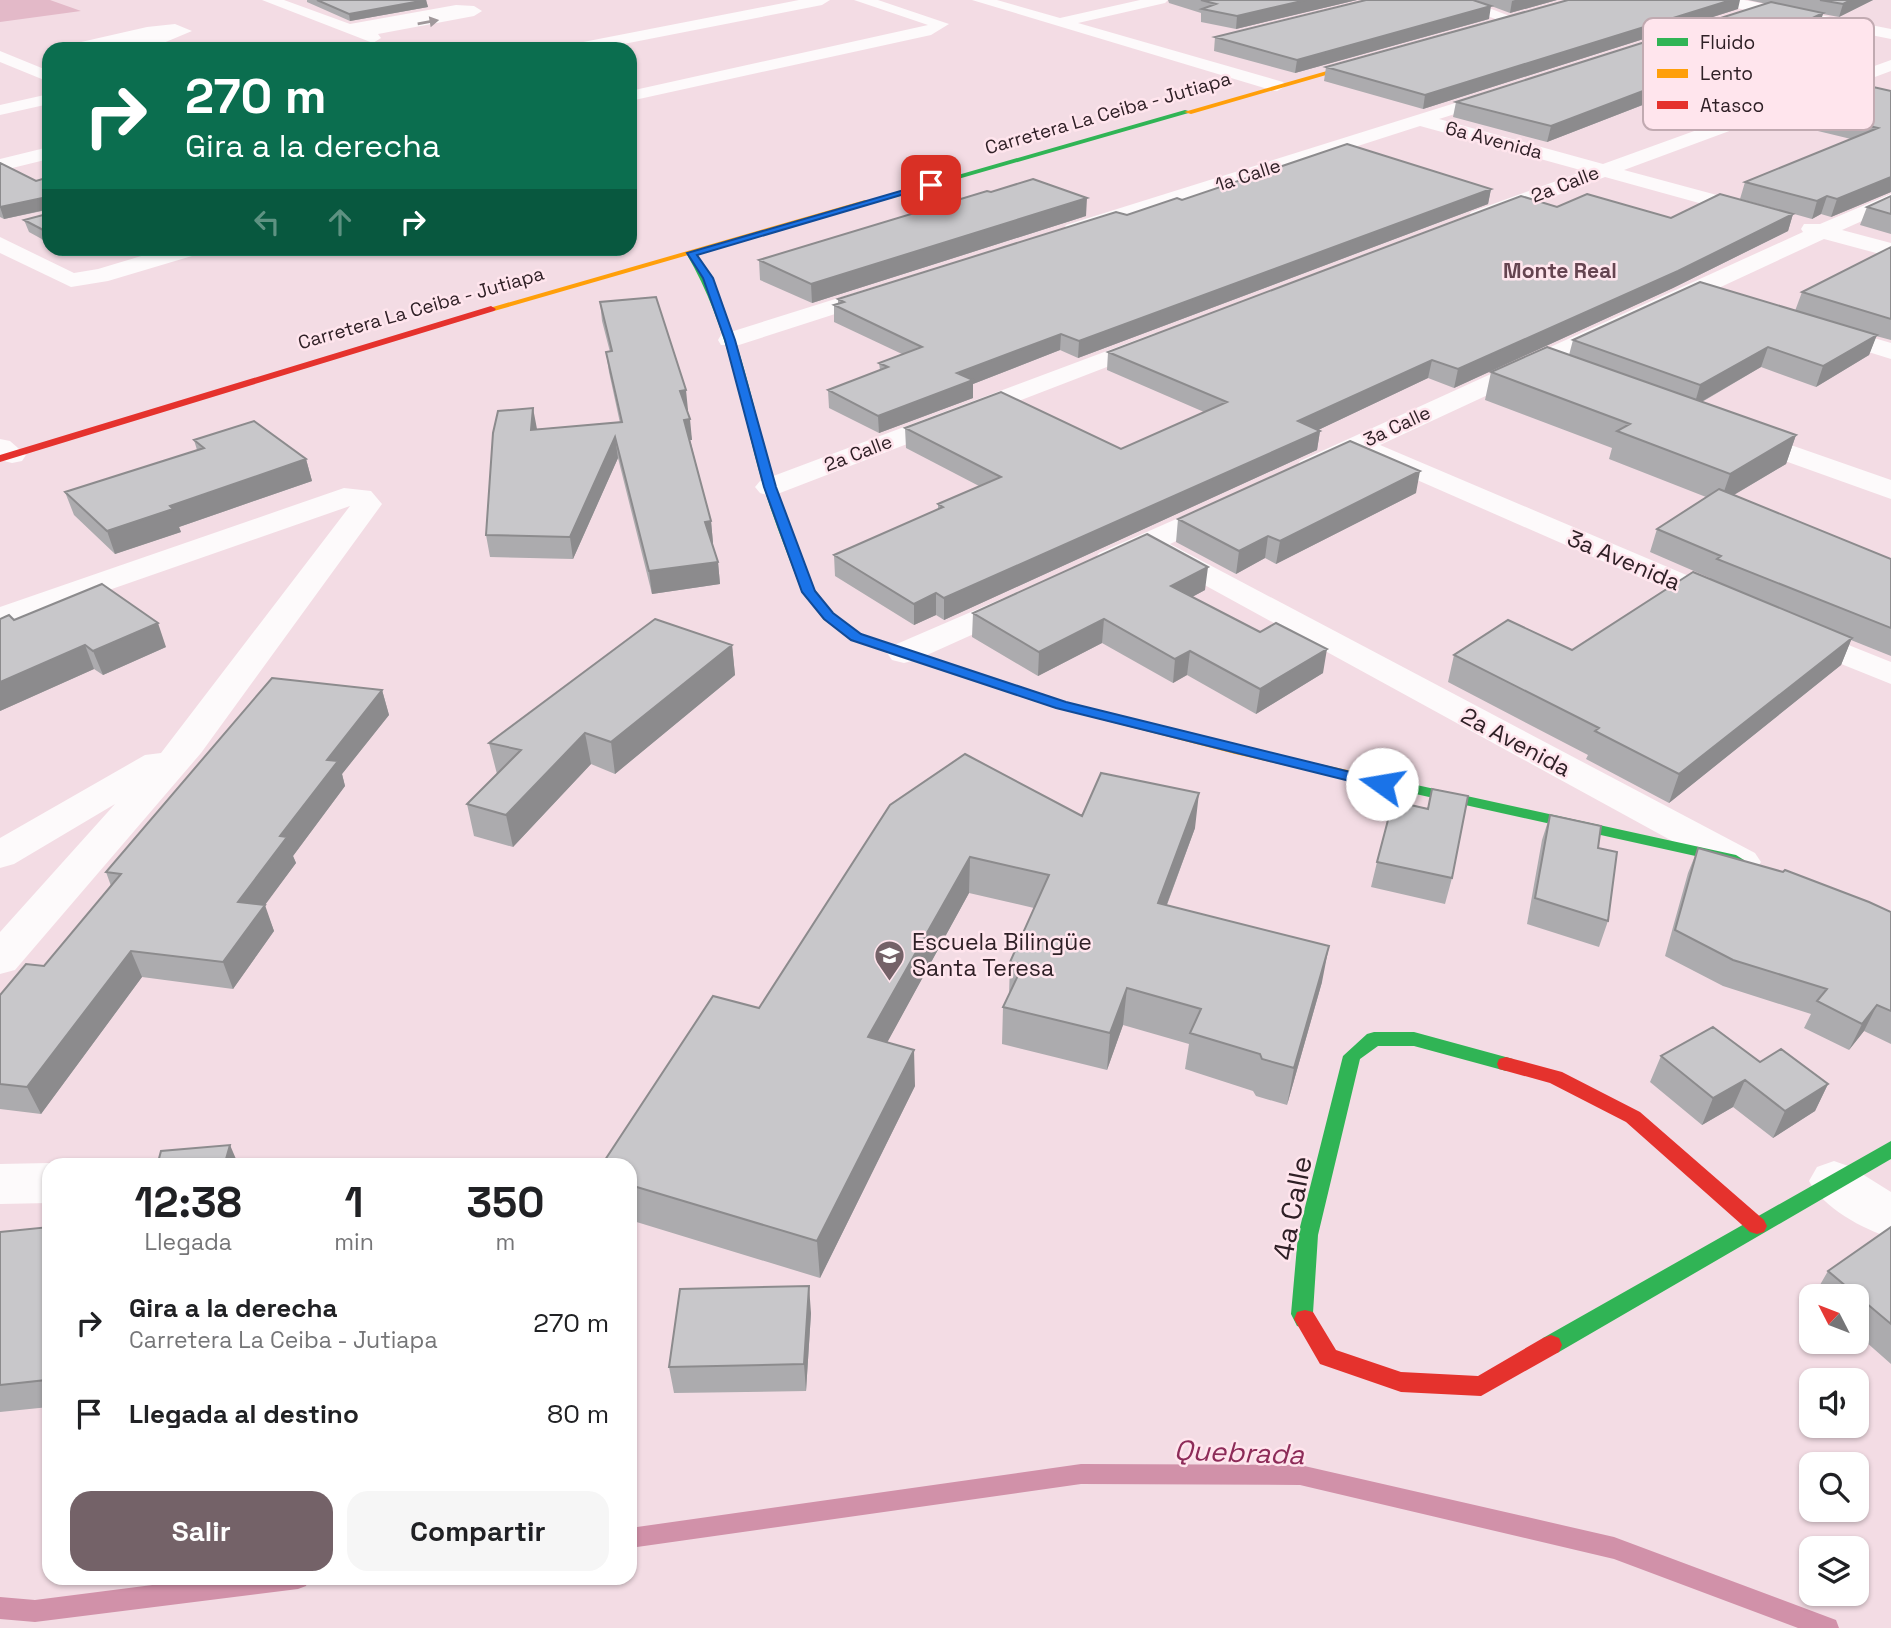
<!DOCTYPE html>
<html lang="es">
<head>
<meta charset="utf-8">
<style>
  :root { --surface:#fff; --page:#f6f6f6; --text:#202124; --muted:#757577; --accent:#746268 }
  body { margin:0; font-family:"Space Grotesk",sans-serif; background:var(--page); color:var(--text); height:100vh; display:flex; flex-direction:column; font-size:26px; white-space:nowrap }
  * { box-sizing:border-box; margin:0 }
  p { font-size:23px; color:var(--muted) }
  .icon { flex:none; width:38px; height:38px; fill:none; stroke:currentColor; stroke-width:2; stroke-linecap:round; stroke-linejoin:round }
  .map { position:relative; flex:1; overflow:hidden }
  .details { position:absolute; left:42px; top:1158px; width:595px; height:427px; display:flex; flex-direction:column; background:var(--surface); border-radius:21px; box-shadow:0 2px 5px #0004 }
  .details>* { flex:none }
  .hud { position:absolute; left:42px; top:42px; width:595px; height:214px; border-radius:21px; box-shadow:0 2px 5px #0004; background:#0b6e4f; color:#fff; overflow:hidden }
  .needle { width:46px; rotate:312deg }
  .controls { position:absolute; left:1799px; top:1284px; display:grid; gap:14px }
  .controls a { display:grid; place-items:center; width:70px; height:70px; border-radius:14px; background:var(--surface); box-shadow:0 2px 5px #0004; font-size:35px }
  .pin { position:absolute; display:grid; place-items:center; width:60px; height:60px; color:#fff; margin:-30px; border-radius:14px; box-shadow:0 4px 10px #0006 }
  .me { position:absolute; width:77px; margin:-38px; rotate:283deg; stroke-linejoin:round; filter:drop-shadow(0 0 5px #0008) }
  .turn { display:flex; align-items:center; gap:24px; height:147px; padding:0 28px; font-size:32px }
  .turn .icon { width:91px; height:91px; stroke-width:2.5 }
  .turn b { display:block; font-size:49px; line-height:60px }
  .lanes { display:flex; align-items:center; height:66px; padding:0 28px; background:#0003; justify-content:center; gap:35px; direction:ltr }
  .lanes .off { opacity:.35 }
  .eta { display:flex; justify-content:space-evenly; align-items:center; height:119px; text-align:center }
  .eta b { font-size:42px; font-weight:600; line-height:49px }
  .button { display:flex; gap:14px; margin-top:auto; padding:14px 28px }
  .button a { flex:1; height:80px; border-radius:21px; background:var(--accent); color:#fff; font-size:28px; font-weight:600; line-height:80px; text-align:center }
  .button a+a { background:var(--page); color:var(--text) }
  ul { padding:0; list-style:none }
  li { display:flex; align-items:center; gap:21px; height:91px; padding:0 28px }
  li div { flex:1 }
  li b { display:block; font-size:26px }
  li em { font-style:normal }
  .map>svg:first-child { display:block }
  .green { fill:#e3b9c8 }
  .lines { fill:none; stroke-linecap:round; stroke-linejoin:round }
  .stream { fill:#d191a9; fill-rule:evenodd }
  .street { fill:#fdfafb; fill-rule:evenodd }
  .fast { fill:#30b455; fill-rule:evenodd }
  .slow { fill:#ff9f0a; fill-rule:evenodd }
  .jam { fill:#e5322d; fill-rule:evenodd }
  .wall { fill:#acabae }
  .shaded-wall { fill:#8c8b8d }
  .building { fill:#c8c7ca; stroke:#8c8b8d; stroke-width:2 }
  .oneway { fill:#a0989b }
  .route { fill:#1a73e8; stroke:#114b97; stroke-width:2 }
  .labels { text-anchor:middle; dominant-baseline:central; stroke-width:5; stroke-linejoin:round; paint-order:stroke }
  .far-street-label { font-size:19px; fill:#2f2026; stroke:#ffe5ed }
  .far-neighbourhood-label { font-size:21px; font-weight:bold; fill:#654450; stroke:#ffe5ed }
  .street-label { font-size:23px; fill:#2f2026; stroke:#ffe5ed }
  .poi-label { font-size:23px; fill:#2f2026; stroke:#ffe5ed; text-anchor:start }
  .near-street-label { font-size:28px; fill:#2f2026; stroke:#ffe5ed }
  .near-water-label { font-size:28px; font-style:italic; fill:#8d2b58; stroke:#ffe5ed }
  .key { fill:#ffe5ed; stroke:#c1aab1; stroke-width:2 }
  .key-label { font-size:19px; fill:#2f2026 }
</style>
</head>
<body>
<div class="map">
<svg width="1891" height="1628" viewBox="0 0 1891 1628">
  <rect width="100%" height="100%" fill="#f3dce4"/>
  <!-- green -->
  <path class="green" d="M0 0H50L81 11 0 22Z"/>
  <g class="lines">
    <!-- stream -->
    <path class="stream" d="M1081 1464 1300 1465 1614 1537 1828 1617 1836 1620 1839 1628H1798L1614 1559 1300 1485 1081 1484 630 1548V1528Z
      M207 1578H309L306 1586 298 1589 35 1622 0 1619V1597L35 1600Z"/>
    <!-- street -->
    <path class="street" d="M262 0H284L350 24 456 5 474 6 482 11 474 16 378 34 381 38 373 43Z
      M799 0H830L822 5 598 49H565L573 44Z
      M854 0H878L949 24 931 35 630 101V91L928 25Z
      M972 0H997L1060 18 1140 0H1168L1165 3 1078 23 1283 82 1286 86 1277 91 1271 90Z
      M1445 0H1468L1520 20 1512 25 1506 23Z
      M1713 0H1744L1891 29V39L1721 5Z
      M175 24 192 31 161 44 116 43 94 49H66L68 45 147 27Z
      M0 51 49 71V82L0 62Z
      M1891 60V71L1624 170 1765 208 1768 213 1757 219 1605 177 1487 222H1471L1468 217 1471 212 1584 171 1420 126 1082 235 1074 237 1063 230 1066 225 1503 88 1512 93 1509 97 1439 119 1603 164Z
      M49 94V104L0 115V105Z
      M49 147V159L0 171V159Z
      M1891 194V208L1842 230 1891 243V257L1824 239 1380 445 1736 596 1741 603 1736 610 1725 613 1714 610 1360 455 1320 473 1310 476 1300 473 1296 467 1300 461 1803 232 1801 229 1804 224H1820Z
      M0 237 74 273 98 269 168 248H205L202 253 108 281 71 287 0 253Z
      M883 284 891 286 895 291 891 296 739 345H721L718 340 721 335Z
      M1823 323 1891 343V359L1814 335 1811 330 1814 325Z
      M1155 333 1164 335 1167 340 1164 345 780 493 770 496 760 493 755 487 760 481Z
      M1742 428 1891 480V499L1732 442 1728 436 1732 430Z
      M0 439 10 441 26 455 22 461 12 463 0 460Z
      M344 488 371 491 382 504 201 753 15 970 0 974V932L115 804 14 864 0 868V838L145 755 161 753 350 506 0 628V607Z
      M1224 498 1235 501 1239 507 1235 513 1170 544 1755 853 1761 862 1755 871 1741 875 1727 871 1148 554 1121 567 1110 569 1099 567 1094 560 1099 553Z
      M1020 591 1031 594 1036 601 1031 608 916 660 904 663 892 660 887 653 892 646Z
      M1796 624 1891 662V684L1784 641 1779 634 1784 627Z
      M1834 1161 1851 1167 1891 1192V1238C1863 1229 1823 1208 1809 1181L1817 1167Z
      M49 1163 56 1166H49V1203L0 1204V1164Z"/>
    <!-- fast -->
    <path class="fast" d="M1185 110 1192 112 871 204 864 202Z
      M688 251H694C740 322 751 404 775 484 786 520 801 555 815 590L813 593 808 594 801 590C788 555 774 521 763 485 740 405 729 326 686 253Z
      M1380 777 1736 855 1744 860 1736 865 1375 785 1372 782 1375 779Z
      M1374 1032H1414L1513 1059 1515 1064 1513 1069 1506 1071 1414 1046H1378L1360 1059 1318 1235 1313 1313 1316 1319 1313 1326 1305 1328 1297 1326 1291 1314 1298 1235 1343 1056 1367 1034Z
      M1891 1141V1159L1559 1352 1551 1355 1543 1352 1540 1345 1543 1338Z"/>
    <!-- slow -->
    <path class="slow" d="M1376 57 1378 60 1191 114 1184 112Z
      M865 200 872 202 494 311 486 309Z
      M808 586 813 587 833 613 861 634 1066 702 1236 746 1380 777 1388 782 1380 787 1235 754 1056 708 851 640 823 619 801 590Z"/>
    <!-- jam -->
    <path class="jam" d="M491 306 496 309 494 311 0 462V455Z
      M1506 1057 1562 1072 1640 1112 1764 1220 1767 1226 1764 1232 1757 1234 1750 1232 1626 1122 1550 1083 1499 1069 1497 1064 1499 1059Z
      M1305 1310 1313 1312 1336 1350 1401 1372 1478 1376 1543 1338 1551 1335 1559 1338 1562 1345 1559 1352 1481 1396 1401 1392 1320 1364 1294 1319 1297 1312Z"/>
  </g>
  <!-- wall -->
  <path class="wall" d="M307 0H426L428 7 350 21 307 2Z
    M1168 0H1357L1236 29 1201 22V13L1169 3Z
    M1475 0H1557L1510 13Z
    M1748 0H1873L1839 17 1823 14 1819 27 1792 40 1783 38 1692 77 1689 87 1547 142 1453 117 1456 102 1767 4Z
    M1738 9 1423 109 1324 81 1326 67Z
    M1489 19 1295 73 1214 51 1215 37Z
    M1891 91V192L1831 217 1821 214 1812 219 1740 199 1745 182 1851 139 1793 125 1798 109Z
    M0 163 36 181 49 177V243L29 232 24 220 47 214V210L4 219 0 217Z
    M1491 189 1488 204 1078 358 1060 350 973 384V398L879 433 829 408 828 390 880 370 879 363 902 354 834 322V305L838 304V299L1182 200Z
    M1891 196V234L1860 225 1867 207Z
    M1557 207 1671 218 1793 214 1788 231 1673 288 1454 388 1428 378 1318 430 1320 431 1317 450 944 620 936 615 914 625 835 576 834 555 938 509V504L979 486 906 448 905 428 1121 449 1204 412 1107 370 1108 352Z
    M1086 216 812 303 760 280 759 260Z
    M1891 247V340L1876 336 1869 355 1816 387 1761 367 1702 402 1796 435 1786 464 1734 495 1891 559V656L1851 640 1841 665 1669 803 1586 759 1588 755 1448 682 1454 655 1572 650 1710 578 1650 552 1657 529 1706 497 1609 459 1612 448 1485 400 1491 372 1569 355 1573 340 1795 311 1802 292Z
    M600 302 688 410H686L692 440H690L711 521 713 543H712L718 562 720 584 652 594 618 458 573 559 490 557 486 535 536 429 620 423 609 372 606 352H610L602 321Z
    M194 440 306 459 312 481 179 527 181 532 115 554 74 515 65 492 197 450Z
    M1416 493 1276 564 1265 558 1236 574 1176 542 1178 519Z
    M1205 590 1192 597 1323 673 1256 714 1187 675 1173 683 1102 643 1038 676 972 637 973 613Z
    M0 619 14 620 166 647 103 675 94 669 0 711Z
    M732 645 735 675 615 774 591 764 513 847 474 836 467 804 497 774 489 743Z
    M382 690 389 715 342 774 345 786 293 856 296 863 264 905 274 931 233 989 142 977 41 1114 0 1109V995L44 966 111 886 106 872Z
    M890 805 1082 816 1195 828 1167 905 1322 982 1287 1105 1256 1096 1253 1091 1185 1069 1189 1044 1123 1025 1107 1070 1002 1044 1003 1007 1009 996 1010 962 1034 908 969 893 887 1042 915 1086 820 1278 630 1220V1166L759 1008Z
    M1550 815 1598 848 1608 921 1599 947 1527 924 1542 840Z
    M1698 848 1891 912V1044L1864 1031 1849 1050 1804 1028 1811 1014 1723 986 1665 956 1688 873Z
    M1377 862 1452 878 1445 904 1371 887Z
    M1661 1056 1760 1062 1828 1084 1815 1111 1773 1138 1733 1107 1702 1125 1650 1082Z
    M49 1227V1407L0 1412V1232Z
    M1891 1227V1364L1857 1334V1297H1813L1828 1271Z
    M811 1313 806 1391 674 1393 669 1367Z"/>
  <!-- shaded-wall -->
  <path class="shaded-wall" d="M426 0 428 7 350 21 349 14Z
    M1306 0H1357L1236 29 1237 16Z
    M1515 0H1557L1510 13 1512 1Z
    M1731 0H1740L1738 9 1423 109 1425 95Z
    M1851 0H1873L1839 17 1843 4Z
    M1491 6 1489 19 1295 73 1297 60Z
    M1823 13 1819 27 1792 40 1796 26Z
    M1787 24 1783 38 1692 77 1689 87 1547 142 1551 126 1680 69Z
    M1891 177V192L1831 217 1837 199Z
    M1491 189 1488 204 1078 358 1079 341Z
    M1827 196 1821 214 1812 219 1817 201Z
    M47 197 49 209 4 219 0 207Z
    M1087 198 1086 216 812 303 811 284Z
    M1793 214 1788 231 1673 288 1454 388 1458 369Z
    M1061 334 1060 350 973 384V398L879 433 878 416 957 373Z
    M1877 335 1869 355 1816 387 1823 366Z
    M1768 347 1761 367 1694 406 1700 385Z
    M1432 360 1428 378 1295 441 1298 421Z
    M686 390 688 410 682 411 680 391Z
    M533 408 537 429 535 451 531 430Z
    M690 419 692 440H686L684 420Z
    M1320 431 1317 450 944 620V598Z
    M1796 435 1786 464 1720 503 1730 474Z
    M615 437 618 458 573 559 570 537Z
    M306 459 312 481 179 527 181 532 115 554 107 531 170 506Z
    M1420 471 1416 493 1276 564 1280 541Z
    M711 521 713 543 707 544 705 522Z
    M1268 536 1265 558 1236 574 1239 551Z
    M718 562 720 584 652 594 649 571Z
    M1208 567 1205 590 1168 610 1171 586Z
    M936 593V615L914 625V604Z
    M1104 619 1102 643 1038 676 1039 652Z
    M158 623 166 647 103 675 93 651Z
    M1852 638 1841 665 1669 803 1679 774Z
    M85 645 94 669 0 711V682Z
    M732 645 735 675 615 774 611 742Z
    M1327 649 1323 673 1256 714 1260 689Z
    M1190 651 1187 675 1173 683 1175 659Z
    M382 690 389 715 342 774 345 786 293 856 296 863 248 928 238 902 280 836 327 760Z
    M585 733 591 764 513 847 506 815Z
    M1199 793 1195 828 1154 939 1158 903Z
    M970 857 969 893 870 1074 868 1037Z
    M265 905 274 931 233 989 223 962Z
    M1329 946 1322 982 1287 1105 1294 1068Z
    M131 951 142 977 41 1114 27 1087Z
    M1127 988 1123 1025 1107 1070 1110 1033Z
    M1877 1005 1864 1031 1849 1050 1862 1024Z
    M914 1050 915 1086 820 1278 817 1241Z
    M1745 1080 1733 1107 1702 1125 1713 1098Z
    M1828 1084 1815 1111 1773 1138 1785 1111Z
    M230 1145 239 1166H224Z
    M809 1286 811 1313 806 1391 804 1364Z
    M49 1370V1385L46 1380Z"/>
  <!-- building -->
  <path class="building" d="M317 0H426L349 14Z
    M1201 0H1306L1237 16 1202 9 1216 4Z
    M1366 0H1473L1491 6 1297 60 1215 37Z
    M1568 0H1731L1425 95 1326 67Z
    M1820 0H1851L1843 4Z
    M1771 2 1823 13 1796 26 1787 24 1680 69 1693 72 1551 126 1456 102Z
    M1842 80 1891 91V177L1837 199 1827 196 1817 201 1745 182 1878 128 1798 109Z
    M1347 144 1491 189 1079 341 1061 334 957 373 973 380 878 416 828 390 888 367 879 363 922 347 834 305 844 302 838 299 1116 212 1127 215 1177 198 1182 200Z
    M0 163 36 181 49 177V233L24 220 47 214V197L0 207Z
    M1033 179 1087 198 811 284 759 260 987 191 991 192Z
    M1587 194 1671 218 1720 194 1793 214 1678 271 1458 369 1432 360 1298 421 1320 431 944 598 936 593 914 604 834 555 943 507 938 504 1001 477 905 428 1001 392 1121 449 1227 402 1108 352 1521 196 1557 207Z
    M1891 196V214L1867 207Z
    M1891 247V319L1802 292Z
    M1700 282 1877 335 1823 366 1768 347 1700 385 1573 340Z
    M656 297 686 390 680 391 690 419 684 420 711 521 705 522 718 562 649 571 615 437 570 537 486 535 493 433 498 411 533 408 531 430 622 422 606 352 612 351 600 302Z
    M1547 347 1796 435 1730 474 1617 431 1630 424 1491 372Z
    M254 421 306 459 170 506 173 509 107 531 65 492 204 448 194 440Z
    M1350 441 1420 471 1280 541 1268 536 1239 551 1178 519Z
    M1719 489 1891 559V628L1717 559 1721 556 1657 529Z
    M1147 534 1208 567 1171 586 1260 632 1276 623 1327 649 1260 689 1190 651 1175 659 1104 619 1039 652 973 613Z
    M1693 572 1852 638 1679 774 1595 731 1599 728 1454 655 1508 620 1572 650Z
    M102 584 158 623 93 651 85 645 0 682V619L9 615 14 620Z
    M655 619 732 645 611 742 585 733 506 815 467 804 521 750 489 743Z
    M272 678 382 690 327 760 338 761 280 836 287 837 238 902 265 905 223 962 131 951 27 1087 0 1084V995L26 964 44 966 121 874 106 872Z
    M965 754 1082 816 1101 773 1199 793 1158 903 1329 946 1294 1068 1262 1059 1260 1054 1190 1033 1201 1009 1127 988 1110 1033 1003 1007 1023 965 1010 962 1049 875 970 857 868 1037 914 1050 817 1241 630 1185V1166H601L713 996 759 1008 890 805Z
    M1432 789 1468 796 1452 878 1377 862 1393 801 1428 809Z
    M1550 815 1601 826 1598 848 1617 852 1608 921 1535 898Z
    M1698 848 1783 872 1785 870 1869 902 1891 912V1011L1877 1005 1862 1024 1817 1001 1827 989 1733 960 1675 930Z
    M1713 1027 1760 1062 1781 1049 1828 1084 1785 1111 1745 1080 1713 1098 1661 1056Z
    M230 1145 224 1166H157L161 1151Z
    M49 1227V1370L46 1380 0 1385V1232Z
    M1891 1227V1324L1828 1271Z
    M809 1286 804 1364 669 1367 680 1289Z"/>
  <!-- one-way arrows -->
  <defs><path id="oneway-solid" d="M-6-.8H1V-3.2L6.5 0L1 3.2V.8H-6Z" transform="scale(1.75)"/></defs>
  <use class="oneway" href="#oneway-solid" transform="translate(428 22) rotate(-10)"/>
  <!-- route -->
  <path class="route" d="M928 183 935 185 697 255 713 278 735 340 776 487 815 591 833 613 861 634 1066 702 1387 781V788L1382 789 1056 708 851 640 824 619 802 592 764 487 725 340 703 278 687 253Z"/>
  <!-- icons -->
  <defs>
    <symbol id="school-pin" viewBox="-11 -11 22 30"><path d="M0 17L-7.5 6A9.5 9.5 0 1 1 7.5 6Z" fill="#746268" stroke="#ffe5ed"/><path d="M0-5L7-2L0 1L-7-2ZM-4 1L0 2.5L4 1V4Q0 6-4 4Z" fill="#fff"/></symbol>
  </defs>
  <g fill-rule="evenodd">
    <use href="#school-pin" x="872" y="938" width="35" height="47"/>
  </g>
  <g class="labels">
    <!-- far-street labels -->
    <g class="far-street-label">
      <text transform="translate(1108 113) rotate(-16)">Carretera La Ceiba - Jutiapa</text>
      <text transform="translate(1494 140) rotate(15)">6a Avenida</text>
      <text transform="translate(1248 175) rotate(-18)">1a Calle</text>
      <text transform="translate(1565 184) rotate(-21)">2a Calle</text>
      <text transform="translate(421 308) rotate(-16)">Carretera La Ceiba - Jutiapa</text>
      <text transform="translate(1397 426) rotate(-25)">3a Calle</text>
      <text transform="translate(858 453) rotate(-21)">2a Calle</text>
    </g>
    <!-- far-neighbourhood labels -->
    <g class="far-neighbourhood-label">
      <text x="1560" y="270">Monte Real</text>
    </g>
    <!-- street labels -->
    <g class="street-label">
      <text transform="translate(1624 560) rotate(23)">3a Avenida</text>
      <text transform="translate(1516 742) rotate(28)">2a Avenida</text>
    </g>
    <!-- poi labels -->
    <g class="poi-label">
      <text x="912" y="942">Escuela Bilingüe<tspan x="912" dy="26">Santa Teresa</tspan></text>
    </g>
    <!-- near-street labels -->
    <g class="near-street-label">
      <text transform="translate(1292 1208) rotate(-79)">4a Calle</text>
    </g>
    <!-- near-water labels -->
    <g class="near-water-label">
      <text transform="translate(1239 1452) rotate(2)">Quebrada</text>
    </g>
  </g>
  <!-- legend -->
  <rect x="1643" y="18" width="231" height="112" rx="10" class="key"/>
  <rect x="1657" y="38" width="31" height="8" fill="#30b455"/>
  <rect x="1657" y="69" width="31" height="9" fill="#ff9f0a"/>
  <rect x="1657" y="101" width="31" height="8" fill="#e5322d"/>
  <g class="key-label">
    <text x="1700" y="49">Fluido</text>
    <text x="1700" y="80">Lento</text>
    <text x="1700" y="112">Atasco</text>
  </g>
</svg>
<div class="controls">
<a><svg class="needle" viewBox="-14 -14 28 28"><path d="M0-13l5 13h-10z" fill="#e53935"/><path d="M0 13l5-13h-10z" fill="#757577"/></svg></a>
<a><svg class="icon" aria-label="sound" viewBox="0 0 24 24"><path d="M4 9h4l5-4v14l-5-4H4zM17 9q2 3 0 6"/></svg></a>
<a><svg class="icon" aria-label="search" viewBox="0 0 24 24"><circle cx="10" cy="10" r="6"/><path d="M15 15l6 6"/></svg></a>
<a><svg class="icon" aria-label="layers" viewBox="0 0 24 24"><path d="M12 4l9 5-9 5-9-5zM3 14l9 5 9-5"/></svg></a>
</div>
<div class="pin" style="left:931px;top:185px;background:#d93025"><svg class="icon" aria-label="arrive" viewBox="0 0 24 24"><path d="M6 21V4h12l-3 4 3 4H6"/></svg></div>
<svg class="me" style="left:1382px;top:784px" viewBox="-20 -20 40 40"><circle r="19" fill="#fff"/><path d="M0-13L10 11 0 6-10 11z" fill="#1a73e8"/></svg>
<div class="hud">
<div class="turn"><svg class="icon" aria-label="right" viewBox="0 0 24 24"><path d="M7 20v-9h11M14 6l5 5-5 5"/></svg><div><b>270 m</b>Gira a la derecha</div></div>
<div class="lanes"><svg class="icon off" aria-label="left" viewBox="0 0 24 24"><path d="M17 20v-9H6M10 6l-5 5 5 5"/></svg><svg class="icon off" aria-label="ahead" viewBox="0 0 24 24"><path d="M12 20V5M6 11l6-6 6 6"/></svg><svg class="icon" aria-label="right" viewBox="0 0 24 24"><path d="M7 20v-9h11M14 6l5 5-5 5"/></svg></div>
</div>
<section class="details">
<div class="eta">
<div><b>12:38</b><p>Llegada</p></div>
<div><b>1</b><p>min</p></div>
<div><b>350</b><p>m</p></div>
</div>
<ul>
<li><svg class="icon" aria-label="right" viewBox="0 0 24 24"><path d="M7 20v-9h11M14 6l5 5-5 5"/></svg><div><b>Gira a la derecha</b><p>Carretera La Ceiba - Jutiapa</p></div><em>270 m</em></li>
<li><svg class="icon" aria-label="arrive" viewBox="0 0 24 24"><path d="M6 21V4h12l-3 4 3 4H6"/></svg><div><b>Llegada al destino</b></div><em>80 m</em></li>
</ul>
<div class="button"><a>Salir</a><a>Compartir</a></div>
</section>
</div>
</body>
</html>
